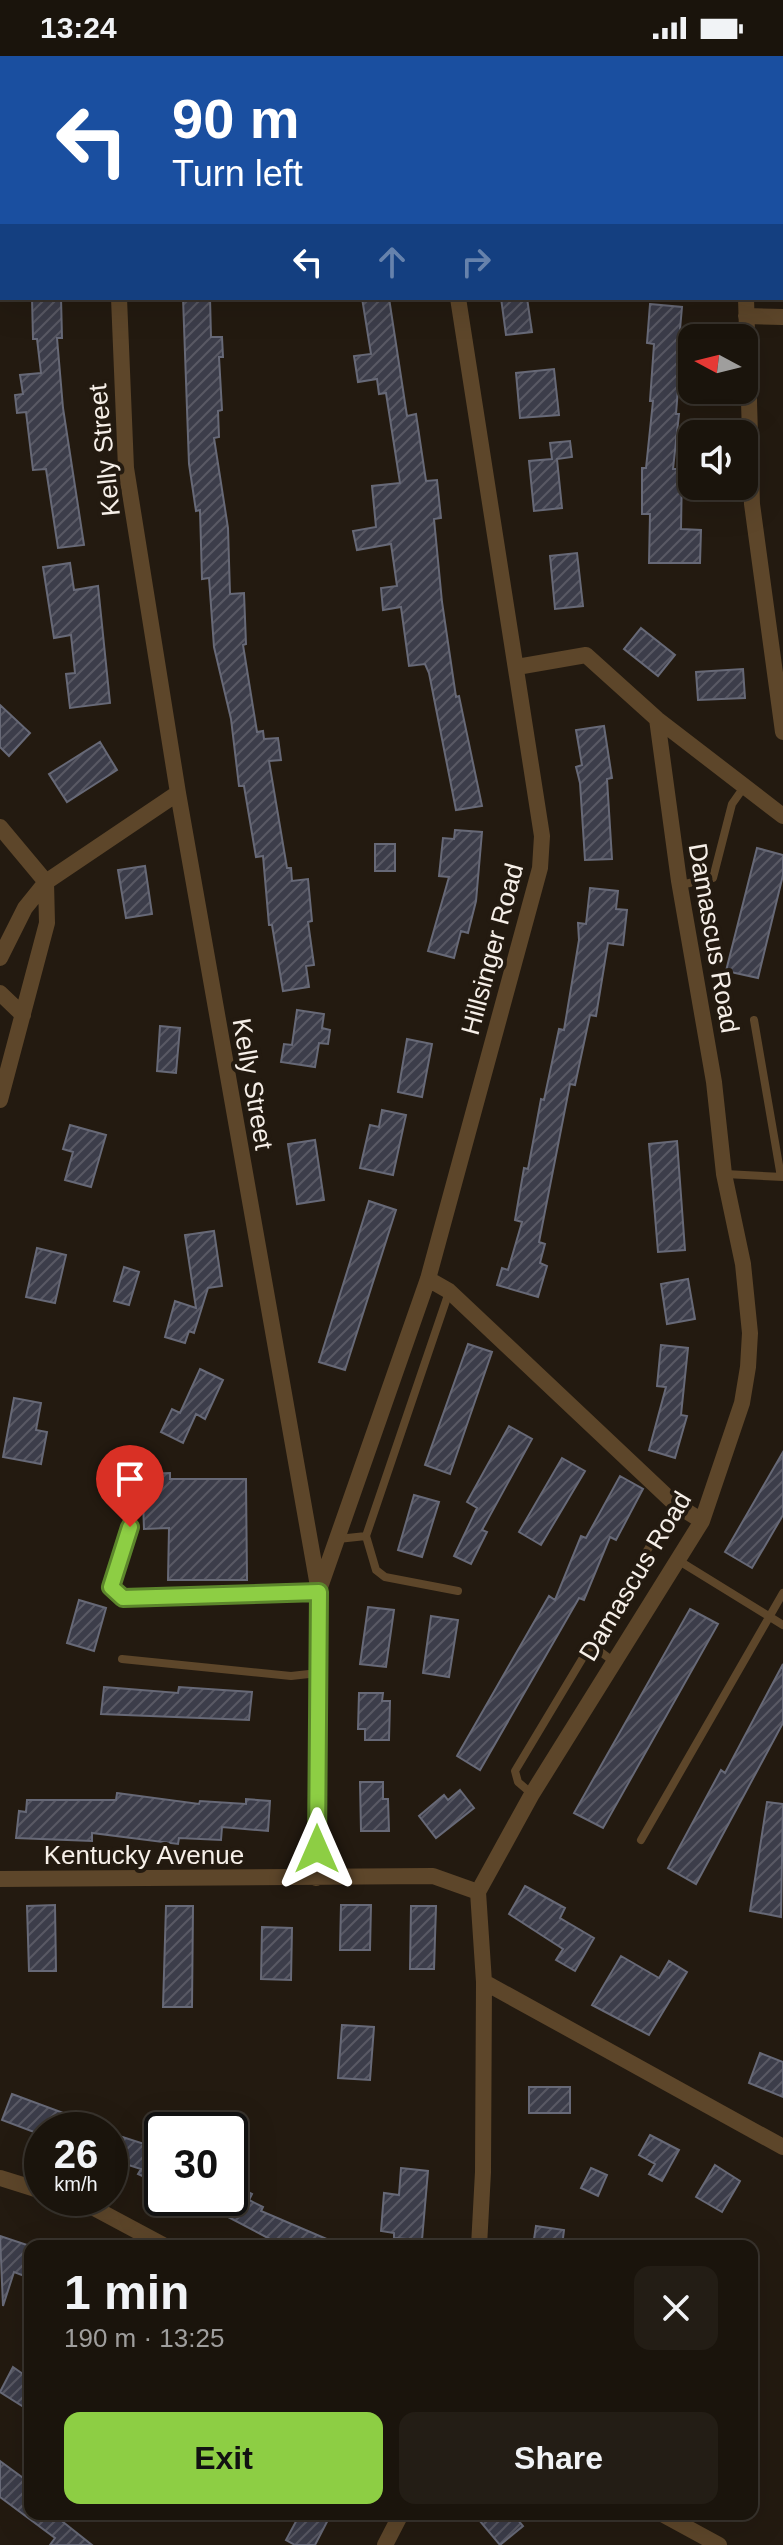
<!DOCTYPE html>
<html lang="en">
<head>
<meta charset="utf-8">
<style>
  :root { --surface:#1a140c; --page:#231d15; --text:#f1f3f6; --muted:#9f9e9d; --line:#38332d; --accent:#8dce44 }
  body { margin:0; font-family:Arial,sans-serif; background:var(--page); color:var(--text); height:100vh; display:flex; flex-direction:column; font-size:30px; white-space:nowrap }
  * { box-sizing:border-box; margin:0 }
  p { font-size:26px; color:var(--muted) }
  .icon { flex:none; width:44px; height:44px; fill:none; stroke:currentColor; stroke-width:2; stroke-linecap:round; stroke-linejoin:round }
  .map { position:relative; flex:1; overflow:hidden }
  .sheet { position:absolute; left:24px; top:2184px; width:734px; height:280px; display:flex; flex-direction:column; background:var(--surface); border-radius:16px; box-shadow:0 8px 32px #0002,0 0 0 2px var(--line) }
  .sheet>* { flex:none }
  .hud { position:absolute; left:0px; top:0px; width:784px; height:244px; box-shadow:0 8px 32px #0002,0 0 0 2px var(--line); background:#1a4fa0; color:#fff; overflow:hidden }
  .needle { width:52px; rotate:277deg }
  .controls { position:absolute; left:678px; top:268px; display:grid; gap:16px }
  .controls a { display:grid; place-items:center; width:80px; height:80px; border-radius:16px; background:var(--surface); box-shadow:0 8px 32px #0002,0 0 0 2px var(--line); font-size:40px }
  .speed { position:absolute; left:24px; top:2056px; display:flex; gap:16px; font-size:40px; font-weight:700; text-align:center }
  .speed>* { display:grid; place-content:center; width:104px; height:104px; border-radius:50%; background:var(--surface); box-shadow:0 8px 32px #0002,0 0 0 2px var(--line); line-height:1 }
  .speed small { font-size:20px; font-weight:400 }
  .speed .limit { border:4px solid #111; border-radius:12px; background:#fff; color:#111 }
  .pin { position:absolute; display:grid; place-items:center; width:68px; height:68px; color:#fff; margin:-82px -34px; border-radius:50% 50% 50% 0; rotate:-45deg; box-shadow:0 0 8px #0007 }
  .pin .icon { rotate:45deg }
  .me { position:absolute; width:88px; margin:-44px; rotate:0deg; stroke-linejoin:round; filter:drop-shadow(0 0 6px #0008) }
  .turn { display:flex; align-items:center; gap:28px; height:168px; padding:0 40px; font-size:36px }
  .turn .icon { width:104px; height:104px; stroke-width:2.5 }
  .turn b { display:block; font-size:56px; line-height:68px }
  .lanes { display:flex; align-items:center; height:76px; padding:0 40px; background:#0003; justify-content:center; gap:40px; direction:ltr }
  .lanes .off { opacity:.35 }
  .round { display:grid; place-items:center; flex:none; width:84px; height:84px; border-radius:16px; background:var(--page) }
  .overview { display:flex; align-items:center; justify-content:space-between; height:136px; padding:0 40px }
  h1 { font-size:48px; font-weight:700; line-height:60px }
  .button { display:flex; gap:16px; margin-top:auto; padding:16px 40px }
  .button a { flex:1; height:92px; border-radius:16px; background:var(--accent); color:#111; font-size:32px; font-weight:700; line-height:92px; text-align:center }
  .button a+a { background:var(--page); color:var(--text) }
  .status { display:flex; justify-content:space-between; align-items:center; height:56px; padding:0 40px; background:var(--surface); direction:ltr }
  .status svg { height:22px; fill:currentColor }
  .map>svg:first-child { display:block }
  .building { fill:url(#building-hatch); stroke:#676977; stroke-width:2 }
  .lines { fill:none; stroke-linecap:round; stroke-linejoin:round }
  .service { stroke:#5d462a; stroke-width:8 }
  .minor { stroke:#5d462a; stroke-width:16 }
  .route-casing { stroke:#5c862c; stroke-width:20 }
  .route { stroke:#8dce44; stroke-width:14 }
  .labels { text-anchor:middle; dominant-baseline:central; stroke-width:8; stroke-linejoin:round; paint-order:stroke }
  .street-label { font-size:26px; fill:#f6efe8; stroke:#231a10 }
</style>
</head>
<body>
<div class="status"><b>13:24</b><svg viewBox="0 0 49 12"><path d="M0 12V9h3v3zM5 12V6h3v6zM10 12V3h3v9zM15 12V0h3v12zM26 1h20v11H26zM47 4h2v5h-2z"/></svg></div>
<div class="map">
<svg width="783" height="2489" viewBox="0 0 783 2489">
  <defs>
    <pattern id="building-hatch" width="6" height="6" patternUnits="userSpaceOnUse" patternTransform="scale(2)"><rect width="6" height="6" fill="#3c3d4a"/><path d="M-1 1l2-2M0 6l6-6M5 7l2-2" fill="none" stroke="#595964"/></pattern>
  </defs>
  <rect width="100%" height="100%" fill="#231a10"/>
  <!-- building -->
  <path class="building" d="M32 242H61L62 282H57L63 352 84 489 58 492 46 413 33 414 26 356 17 357 15 339 23 338 20 319 41 317 37 283H33Z
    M183 242H210L211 281H222L223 301H219L222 354 218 355 219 381 214 382 228 472 230 538 244 537 246 588 243 589 257 676 263 675 264 683 278 682 281 704 269 705 287 812H291L292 825 308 823 312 865 308 866 314 909 306 910 309 931 283 935 272 869H269L263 800 256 801 244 730H239L231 663 214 591 209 522 202 523 200 454 196 455 189 408Z
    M362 242H389L407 360 416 358 426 425 437 424 441 462 434 463 442 546 456 641 459 640 482 750 456 754 429 617 425 608 409 610 401 551 383 554 381 532 397 530 391 488 357 494 353 475 376 471 372 430 400 427 386 337 379 338 377 323 358 326 354 300 371 298Z
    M501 242H527L532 276 506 279Z
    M650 248 682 251 677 307H680L676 358H679L673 413H682L681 473 701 474 700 507H649L650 458H642V412H646L653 345H650L654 288 647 287Z
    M554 313 559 359 520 362 516 317Z
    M570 385 572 401 557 403 562 452 534 455 529 405 552 403 550 387Z
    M577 497 583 550 555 553 550 500Z
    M70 507 74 534 98 530 110 647 70 652 66 618 75 617 71 579 54 582 43 511Z
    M641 572 675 599 658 620 624 593Z
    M743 613 745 642 698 644 696 616Z
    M0 649 30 677 9 700 0 691Z
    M604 670 612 722 607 723 612 803 585 804 580 727 576 711 582 709 576 674Z
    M100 686 117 714 67 746 49 718Z
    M455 774 482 776 476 845 468 877 461 875 454 902 428 895 449 821 439 820 443 782 454 783Z
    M375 788H395V815H375Z
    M757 792 783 799V819L758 922 726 915Z
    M145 810 152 858 126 862 118 814Z
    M590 832 618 835 616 853 627 854 623 889 608 887 596 960 590 959 575 1029 570 1028 539 1186 545 1188 540 1207 547 1210 538 1241 497 1229 502 1212 508 1214 522 1166 515 1164 524 1112 528 1113 541 1043 544 1044 559 973 564 974 579 884 578 867 586 868Z
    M297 954 324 958 322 972 330 974 328 988 319 987 315 1011 281 1006 284 988 292 989Z
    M160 970 180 972 176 1017 157 1015Z
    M407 983 432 988 422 1041 398 1036Z
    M382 1054 406 1059 393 1119 360 1112 370 1069 379 1071Z
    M70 1069 106 1079 91 1131 65 1124 73 1096 63 1093Z
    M315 1084 324 1144 297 1148 288 1088Z
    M677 1085 685 1194 658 1196 649 1088Z
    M369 1145 396 1154 345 1314 319 1306Z
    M214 1175 222 1230 208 1232 194 1277 189 1275 185 1287 165 1281 175 1245 196 1252 185 1179Z
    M37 1192 66 1199 55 1247 26 1241Z
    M124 1211 139 1216 129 1249 114 1245Z
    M688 1223 695 1263 667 1268 661 1228Z
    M468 1288 492 1296 450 1418 425 1409Z
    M661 1289 688 1292 681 1359 687 1360 675 1402 649 1394 666 1331 657 1330Z
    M200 1313 223 1324 205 1363 196 1358 183 1387 161 1376 172 1353 180 1357Z
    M14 1342 41 1347 36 1374 47 1376 41 1408 3 1401Z
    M509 1370 532 1383 482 1474 487 1476 471 1508 454 1500 477 1452 467 1446Z
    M783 1396V1459L752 1512 725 1496Z
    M562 1402 585 1415 541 1489 519 1476Z
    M170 1417V1423H246L247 1524H168L169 1472 144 1473 142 1418Z
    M620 1420 643 1433 616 1484 610 1481 584 1544 579 1542 480 1714 457 1700 549 1540 555 1544 581 1480 586 1482Z
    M414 1439 439 1446 422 1501 398 1494Z
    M79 1544 106 1552 94 1595 67 1587Z
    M368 1551 394 1554 386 1611 360 1608Z
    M690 1553 718 1568 603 1772 574 1757Z
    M431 1560 458 1564 449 1621 423 1617Z
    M783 1608V1667L696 1828 668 1812 721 1714 725 1717Z
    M104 1631 178 1637 179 1631 252 1636 249 1664 101 1658Z
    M359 1637H383L382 1645H390L389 1684H365V1673H358Z
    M360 1726H383V1743H388L389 1775H361Z
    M460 1734 474 1752 436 1782 419 1760 444 1739 448 1744Z
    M117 1737 199 1748 200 1745 246 1748V1743L270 1745 268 1775 222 1771 221 1784 179 1782 178 1788 92 1777V1785L16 1782 19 1755 26 1756 27 1744H116Z
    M767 1746 783 1748 781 1861 750 1855Z
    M525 1830 565 1852 560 1862 594 1882 575 1915 556 1904 563 1893 509 1858Z
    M55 1849 56 1915H29L27 1850Z
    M341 1849H371L370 1894H340Z
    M166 1850H193L192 1951H163Z
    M411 1850H436L434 1913H410Z
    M262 1871 292 1872 291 1924 261 1923Z
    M621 1900 659 1922 669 1905 687 1916 649 1979 592 1949Z
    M342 1969 374 1971 370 2024 338 2022Z
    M760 1997 783 2006V2041L749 2027Z
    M529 2031H570V2057H529Z
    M12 2038 69 2059 63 2074H42V2079L2 2064Z
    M110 2077 157 2092 162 2098V2129L138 2118 141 2113 110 2103Z
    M650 2079 679 2094 662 2125 649 2118 655 2108 639 2099Z
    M715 2109 740 2125 722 2156 696 2141Z
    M401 2112 428 2115 422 2184 394 2182V2177L381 2175 384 2137 399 2139Z
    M591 2112 607 2119 598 2140 581 2132Z
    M230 2127 252 2138 249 2144 263 2151 261 2155 343 2190H267L270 2183 192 2142H230Z
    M536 2170 564 2174 562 2190H533Z
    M0 2180 30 2190V2222L14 2216 3 2250Z
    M13 2311 30 2323V2355L0 2336Z
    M0 2405 30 2427V2458H53L92 2489H50L55 2482 0 2441Z
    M300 2458H331L315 2489H295L286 2484Z
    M474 2458H513L523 2470 500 2489Z"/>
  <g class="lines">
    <!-- service -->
    <path class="service" d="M680 829 713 822 732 748 744 731
      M754 964 781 1121
      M725 1118 783 1121
      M130 1471 111 1531 123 1542 319 1536
      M366 1480 376 1514 385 1521 458 1535
      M338 1483 366 1480 449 1236
      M676 1503 783 1569
      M591 1589 613 1605
      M122 1603 291 1620 318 1617
      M532 1738 518 1726 515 1715 675 1448
      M641 1784 783 1537"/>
    <!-- minor -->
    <path class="minor" d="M29 0 31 2
      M389 0V2
      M742 0V2
      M0 33 2 31
      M119 242 126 412 178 737 319 1536 316 1822
      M746 242 752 448 783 676
      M746 260 783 261
      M517 611 586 599 657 663 783 760
      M0 771 46 826 25 852 0 902
      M0 937 23 959
      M0 1044 47 867 46 826 178 737
      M428 1223 449 1235 675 1448 702 1465
      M319 1534 428 1223 540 812 542 780 458 242
      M0 1823 433 1820 478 1836
      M484 1926 783 2091
      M0 2122 42 2135
      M62 2142 94 2152 165 2190
      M479 2190 483 2116 484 1926 478 1836 532 1738 702 1465 742 1347 748 1311 750 1277 743 1208 724 1118 714 1026 679 825 657 663
      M662 2458 719 2489
      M385 2489 401 2458"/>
  </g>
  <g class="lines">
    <defs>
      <path id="route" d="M130 1471 111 1531 123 1542 319 1536 317 1793"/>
    </defs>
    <!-- route casing -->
    <use href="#route" class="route-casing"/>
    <!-- route -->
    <use href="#route" class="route"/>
  </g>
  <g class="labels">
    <!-- street labels -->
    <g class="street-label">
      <text transform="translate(104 394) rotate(-96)">Kelly Street</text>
      <text transform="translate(714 882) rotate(80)">Damascus Road</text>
      <text transform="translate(492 893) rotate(-75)">Hillsinger Road</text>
      <text transform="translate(253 1028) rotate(80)">Kelly Street</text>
      <text transform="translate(635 1520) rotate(-59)">Damascus Road</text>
      <text x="144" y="1799">Kentucky Avenue</text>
    </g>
  </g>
</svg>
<div class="controls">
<a><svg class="needle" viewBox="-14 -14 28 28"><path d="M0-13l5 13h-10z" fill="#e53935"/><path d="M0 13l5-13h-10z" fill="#9f9e9d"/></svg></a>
<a><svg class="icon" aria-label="sound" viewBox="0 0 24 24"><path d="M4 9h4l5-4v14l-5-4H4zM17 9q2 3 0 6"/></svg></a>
</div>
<div class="speed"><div>26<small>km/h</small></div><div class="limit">30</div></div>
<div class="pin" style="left:130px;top:1471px;background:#d93025"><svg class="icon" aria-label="arrive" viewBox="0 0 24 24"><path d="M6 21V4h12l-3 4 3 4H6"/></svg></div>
<svg class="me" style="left:317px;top:1793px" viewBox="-20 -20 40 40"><path d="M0-17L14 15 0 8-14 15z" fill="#8dce44" stroke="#fff" stroke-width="4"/></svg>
<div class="hud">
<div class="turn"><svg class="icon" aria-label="left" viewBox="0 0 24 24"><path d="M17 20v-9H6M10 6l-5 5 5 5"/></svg><div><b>90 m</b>Turn left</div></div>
<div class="lanes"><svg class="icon" aria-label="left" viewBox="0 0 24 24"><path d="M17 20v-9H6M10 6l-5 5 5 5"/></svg><svg class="icon off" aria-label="ahead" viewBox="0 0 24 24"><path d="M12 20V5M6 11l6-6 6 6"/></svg><svg class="icon off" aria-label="right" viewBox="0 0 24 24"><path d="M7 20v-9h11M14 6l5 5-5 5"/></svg></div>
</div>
<section class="sheet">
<div class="overview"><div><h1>1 min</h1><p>190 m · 13:25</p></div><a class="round"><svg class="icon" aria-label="close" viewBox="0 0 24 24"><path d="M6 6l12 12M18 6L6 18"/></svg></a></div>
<div class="button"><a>Exit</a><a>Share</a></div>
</section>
</div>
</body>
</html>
